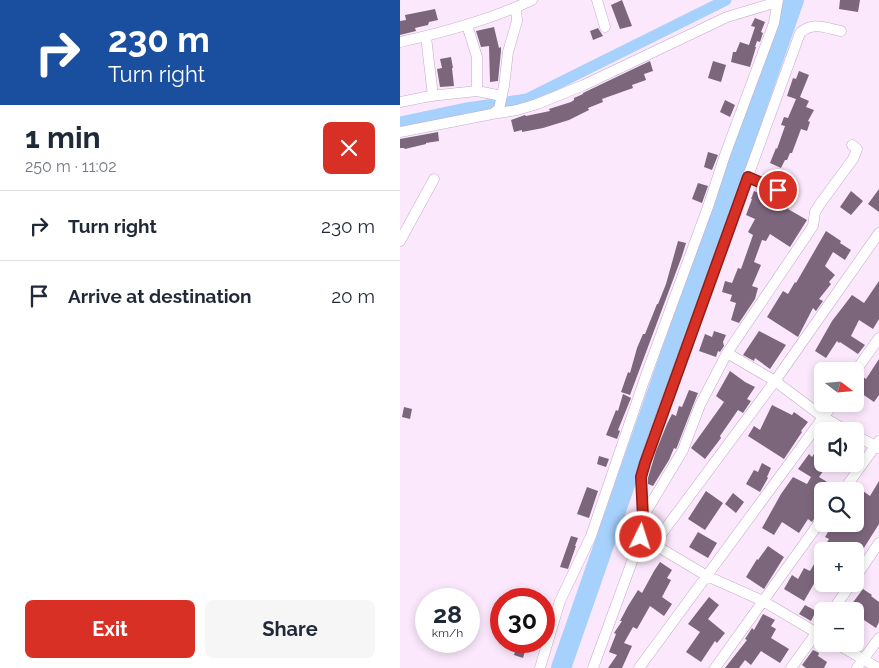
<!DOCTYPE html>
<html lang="en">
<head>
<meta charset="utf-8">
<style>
  :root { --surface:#fff; --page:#f6f6f7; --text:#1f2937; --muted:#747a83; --line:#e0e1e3; --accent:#d93025 }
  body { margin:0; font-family:Raleway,sans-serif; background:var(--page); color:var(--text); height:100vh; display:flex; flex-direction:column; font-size:19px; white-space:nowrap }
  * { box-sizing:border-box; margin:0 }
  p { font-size:16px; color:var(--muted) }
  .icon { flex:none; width:28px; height:28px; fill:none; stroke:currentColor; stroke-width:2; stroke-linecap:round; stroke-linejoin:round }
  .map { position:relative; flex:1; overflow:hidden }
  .side { display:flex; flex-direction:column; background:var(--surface); width:400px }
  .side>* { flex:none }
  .guide { background:#1a4fa0; color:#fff; overflow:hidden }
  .needle { width:32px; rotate:106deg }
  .buttons { position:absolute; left:414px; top:362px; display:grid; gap:10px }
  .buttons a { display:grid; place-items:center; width:50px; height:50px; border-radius:8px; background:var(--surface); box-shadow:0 2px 8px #0003; font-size:25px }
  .speed { position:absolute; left:15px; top:588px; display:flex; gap:10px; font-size:25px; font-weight:700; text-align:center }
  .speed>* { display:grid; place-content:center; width:65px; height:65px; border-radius:50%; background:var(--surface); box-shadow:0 2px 8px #0003; line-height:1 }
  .speed small { font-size:12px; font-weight:400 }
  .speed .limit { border:8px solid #d22; background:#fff; color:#111 }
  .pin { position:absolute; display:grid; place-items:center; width:42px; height:42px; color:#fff; margin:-21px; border:2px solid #fff; border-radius:50%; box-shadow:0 1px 5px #0007 }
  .me { position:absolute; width:55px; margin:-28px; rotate:4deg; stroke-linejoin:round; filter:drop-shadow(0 0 4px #0008) }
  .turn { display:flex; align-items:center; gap:18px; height:105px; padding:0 25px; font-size:22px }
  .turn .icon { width:65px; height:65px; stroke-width:2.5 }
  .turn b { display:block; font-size:35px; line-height:42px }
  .round { display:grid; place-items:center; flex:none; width:52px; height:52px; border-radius:8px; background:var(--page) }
  .overview { display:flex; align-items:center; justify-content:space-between; height:85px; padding:0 25px }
  h1 { font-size:30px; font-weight:700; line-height:38px }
  .button { display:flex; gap:10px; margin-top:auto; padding:10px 25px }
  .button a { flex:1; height:58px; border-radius:8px; background:var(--accent); color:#fff; font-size:20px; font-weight:700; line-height:58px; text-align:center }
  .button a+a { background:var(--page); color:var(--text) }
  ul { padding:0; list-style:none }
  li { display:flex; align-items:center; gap:15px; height:70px; padding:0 25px; border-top:1px solid var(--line) }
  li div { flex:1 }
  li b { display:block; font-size:19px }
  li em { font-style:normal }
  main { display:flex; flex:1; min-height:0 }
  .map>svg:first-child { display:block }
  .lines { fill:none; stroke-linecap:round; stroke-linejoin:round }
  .canal { stroke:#a5d1fc; stroke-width:11 }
  .river { stroke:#a5d1fc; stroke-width:20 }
  .building { fill:#7c667c }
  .street-casing { stroke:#c2abc4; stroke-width:11 }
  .street { stroke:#fff; stroke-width:10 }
  .route-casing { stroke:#8d1f18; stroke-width:12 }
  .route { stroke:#d93025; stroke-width:9 }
</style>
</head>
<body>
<main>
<section class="side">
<div class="guide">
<div class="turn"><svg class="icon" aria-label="right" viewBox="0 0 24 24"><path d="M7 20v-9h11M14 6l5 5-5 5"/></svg><div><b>230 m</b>Turn right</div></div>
</div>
<div class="overview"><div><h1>1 min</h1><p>250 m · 11:02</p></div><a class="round" style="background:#d93025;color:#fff"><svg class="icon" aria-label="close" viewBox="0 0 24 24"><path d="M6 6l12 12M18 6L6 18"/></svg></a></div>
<ul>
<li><svg class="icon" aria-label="right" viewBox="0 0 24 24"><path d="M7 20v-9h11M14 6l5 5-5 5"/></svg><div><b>Turn right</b></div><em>230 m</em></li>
<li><svg class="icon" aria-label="arrive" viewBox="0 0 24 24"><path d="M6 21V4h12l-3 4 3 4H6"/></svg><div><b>Arrive at destination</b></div><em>20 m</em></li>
</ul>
<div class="button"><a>Exit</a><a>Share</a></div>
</section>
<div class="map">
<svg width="479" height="668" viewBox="0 0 479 668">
  <rect width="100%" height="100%" fill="#fce8fd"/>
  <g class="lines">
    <!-- canal -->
    <path class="canal" d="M0 122 67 108 127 99 326 0"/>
    <!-- river -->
    <path class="river" d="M161 668 394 0"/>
  </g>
  <!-- building -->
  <path class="building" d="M222 0 232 26 220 29 211 5Z
    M440 0H460L458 12 439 9Z
    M35 9 38 20 29 22 28 25 15 28 16 31 0 35V21L6 20 5 15Z
    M355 18 365 22 361 32 363 33 360 42 357 41 355 47H356L350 67 331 62 333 52H336L340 42 349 45 355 27 351 26Z
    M94 27 99 48 101 47V51L98 81 90 82 89 46 81 47 76 31Z
    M198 28 203 36 193 40 190 31Z
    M51 57 53 68H52L54 86 40 87 37 69 42 68 40 59Z
    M250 61 253 71 244 74 246 80 232 85 233 88 202 99 203 102 188 108 189 110 169 120 143 128 122 132V130L114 132 111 120 125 115 126 116 150 111 149 109 171 102 174 100V98L183 94V93Z
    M313 61 326 65 321 82 308 78Z
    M399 71 409 75 400 97 409 101 406 107 414 110 408 121 410 122 407 131 401 129 392 153H390L387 160H385L381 168 370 163 376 148 377 149 385 126 381 125 384 117 388 118 396 99 387 96 393 78 396 79Z
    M325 100 335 105 330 117 320 112Z
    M38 132 39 141 26 143V144L5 149 4 148H0V139Z
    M308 152 318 155 312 170 304 167Z
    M298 183 308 186 302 203 292 199Z
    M479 189V212L468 204Z
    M354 191 374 200 376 196 380 197 391 203 388 209 407 220 390 247 370 234 366 241 362 240 354 262 361 265 352 286 358 288 355 299 339 323 331 320 336 303 330 301 332 295 322 292 325 281 332 283 338 268 341 269 353 235 348 232 355 219 346 215 352 199H351Z
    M451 191 463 201 451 215 440 207Z
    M426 231 441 241 440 243 451 250 445 260 433 252 425 266 435 275 429 282 431 284 419 299 423 301 416 311 413 308 398 337 367 317 383 291 388 294 395 282 396 283Z
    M278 241 286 243 282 256 230 395 221 392 228 372 230 373 237 348 243 334H245L257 304H258L266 284Z
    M479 281V319L473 329 459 320 451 336 465 345 458 354 440 342 439 343 437 341 426 358 415 351 432 321 452 295 464 303Z
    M314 331 326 335 323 342 324 346 320 352 318 351 316 357 299 351 305 334 312 337Z
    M359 331 386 345 370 369 355 358 354 361 343 355Z
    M479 359V395L474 402 455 389 463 377 466 379Z
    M330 371 345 382 355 387 347 399 351 401 343 413 338 410 320 436 321 438 305 459 291 448 324 402 316 396Z
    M289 390 298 393 294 403 277 447 276 449 274 448 269 460 253 486 248 484V478L256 451 267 424 272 414 276 416 279 406 282 407Z
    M223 394 231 398 218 430 220 431 217 439 206 435 216 410 218 411Z
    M372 405 392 415 394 412 408 422 401 431 402 432 384 459 348 436 354 426 360 430Z
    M4 407 12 409 10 419 2 417Z
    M422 442V465L426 467 419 477 437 488 436 491H422V497L415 508 421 512 417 515 412 522 408 519 399 533 382 522 374 535 362 528 381 494 393 477 407 484 411 477 398 469 409 454 412 457Z
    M199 456 209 459 206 467 197 464Z
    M362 463 371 468 367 477 368 478 360 492 346 484 354 470 358 472Z
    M479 481V524L455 562V551H422V570L404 601 384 589 392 575 398 579 404 568 410 571 429 539 425 537 433 524H455V494L460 497 463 491 470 496Z
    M187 487 198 491 189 518 177 514Z
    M306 491 323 503 305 530 288 519Z
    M333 493 344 502 336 513 325 504Z
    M298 532 317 543 308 558 289 547Z
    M171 536 178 538 175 546H176L168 569 160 567Z
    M368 546 384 557 364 589 346 577 357 559 358 560Z
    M260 562 272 570 267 578 271 580 262 597 272 604 264 616 250 606 237 629 233 627 224 643 232 646 222 668H208L217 655 209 652 216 634 214 633 222 621H220L228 606 238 590 242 593 254 571Z
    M463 589 472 595 471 596 479 602V622L476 628 455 614V611H451L448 609Z
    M309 597 319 605 308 619 325 633 317 643 315 641 301 662 286 652 300 632 288 624Z
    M405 605 416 611 411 621 399 614Z
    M363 614 375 620 371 626 376 629 371 638 389 649 380 663 361 651 351 665 345 660 339 668H325L347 640 345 639 352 628 354 630Z
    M117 645 126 648 123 658 114 655Z
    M413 650 419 653 418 656 427 662 424 668H406L402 665Z"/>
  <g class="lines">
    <defs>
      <path id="street" d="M197 0 205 27
        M67 25 77 57V91
        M26 37 33 96
        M0 42C45 32 90 20 132 0
        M0 102 30 96 77 91 102 96
        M92 114 117 110 137 104 184 85 327 17 377 2
        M0 132 92 114 99 109 104 86 108 52 117 21 116 8
        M348 177 378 190
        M0 241 34 179
        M327 353 375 381 423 417 448 431
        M455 372 479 338
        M455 435 479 448
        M443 491 479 441
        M243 517 283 450 300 405 327 353 413 226 415 212 420 204 453 159 456 152 457 149 452 145
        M250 542 307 576 363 601 422 636
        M254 544 375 381 479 233
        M455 578 479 543
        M432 611 451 584
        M437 644 478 668
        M140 668 160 601 191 536 244 381 309 204 325 155 374 23 378 0
        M193 668 241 537 243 517 241 477 249 449 400 33C413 21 425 28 441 31
        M239 668 433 404
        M315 668 422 519
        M391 668 422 625
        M457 668 479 638"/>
    </defs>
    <!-- street casing -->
    <use href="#street" class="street-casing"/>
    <!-- street -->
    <use href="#street" class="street"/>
  </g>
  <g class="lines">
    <defs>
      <path id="route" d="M241 537 243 517 241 477 245 463 348 177 378 190"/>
    </defs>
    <!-- route casing -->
    <use href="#route" class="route-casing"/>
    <!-- route -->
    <use href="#route" class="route"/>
  </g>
</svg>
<div class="buttons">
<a><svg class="needle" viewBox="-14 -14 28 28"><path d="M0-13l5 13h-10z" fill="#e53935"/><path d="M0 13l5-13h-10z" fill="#747a83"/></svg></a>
<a><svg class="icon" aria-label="sound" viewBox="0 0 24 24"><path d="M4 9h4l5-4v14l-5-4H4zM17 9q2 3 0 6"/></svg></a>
<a><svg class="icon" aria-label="search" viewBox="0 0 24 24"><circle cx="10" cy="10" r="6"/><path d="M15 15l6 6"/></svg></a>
<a>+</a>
<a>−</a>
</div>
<div class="speed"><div>28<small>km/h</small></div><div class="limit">30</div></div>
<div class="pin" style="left:378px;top:190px;background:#d93025"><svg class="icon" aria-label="arrive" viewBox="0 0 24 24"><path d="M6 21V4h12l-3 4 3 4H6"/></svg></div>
<svg class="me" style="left:241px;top:537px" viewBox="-20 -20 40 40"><circle r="17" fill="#d93025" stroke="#fff" stroke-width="3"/><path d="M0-11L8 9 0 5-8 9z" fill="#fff"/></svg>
</div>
</main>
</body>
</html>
